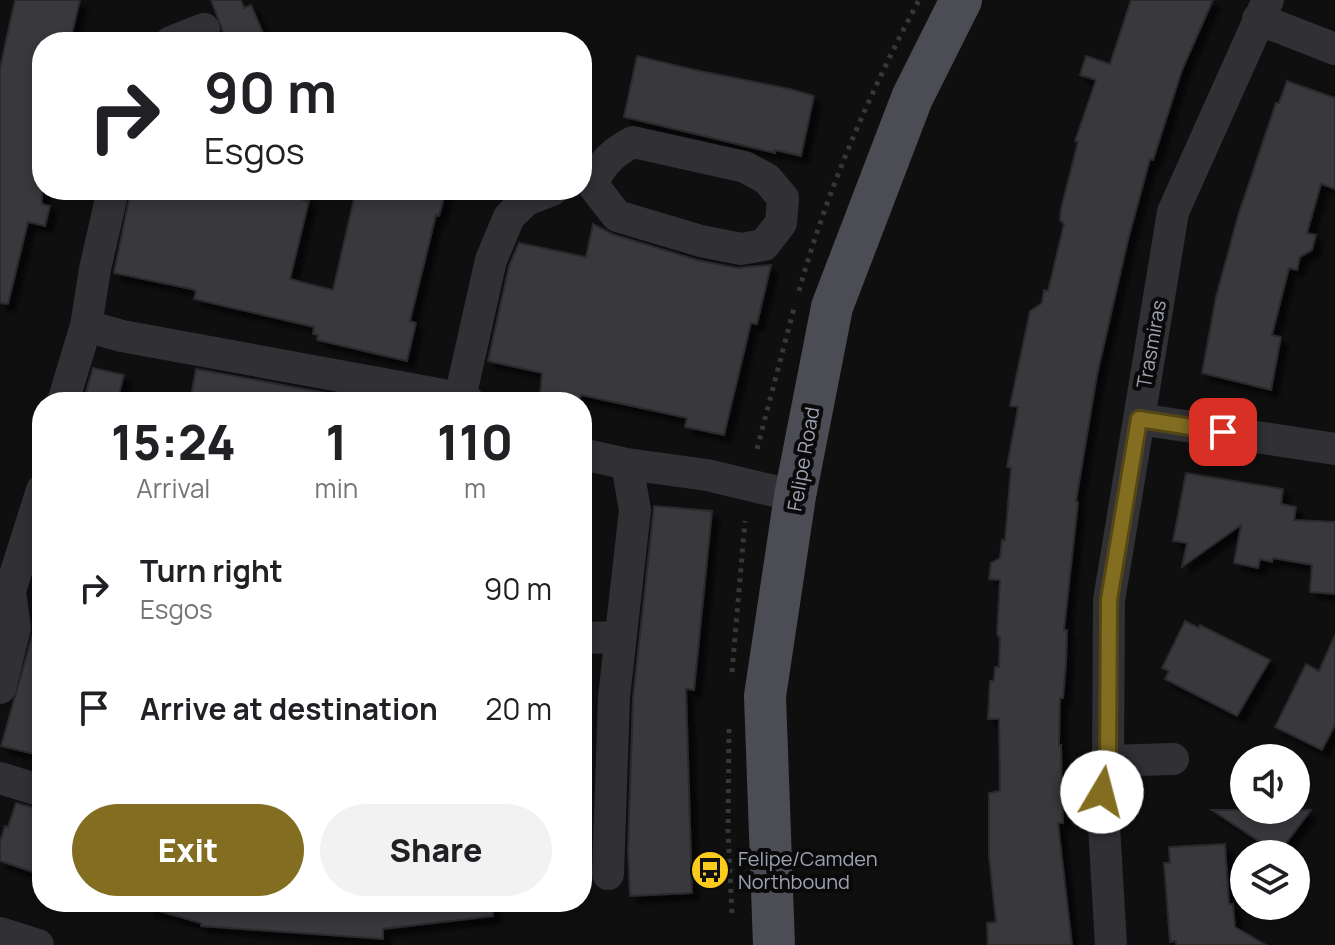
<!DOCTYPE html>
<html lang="en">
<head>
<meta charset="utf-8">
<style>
  :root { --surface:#fff; --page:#f2f2f2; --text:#202124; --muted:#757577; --accent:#826d21 }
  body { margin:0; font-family:Manrope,sans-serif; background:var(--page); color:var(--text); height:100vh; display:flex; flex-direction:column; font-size:30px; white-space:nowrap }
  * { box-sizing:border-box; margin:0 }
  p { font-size:26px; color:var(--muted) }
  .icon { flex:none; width:44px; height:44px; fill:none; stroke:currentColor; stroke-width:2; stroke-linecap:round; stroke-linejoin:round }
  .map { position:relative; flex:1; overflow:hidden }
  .side { position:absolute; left:32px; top:392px; width:560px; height:520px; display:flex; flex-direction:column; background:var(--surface); border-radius:32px; box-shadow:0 4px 12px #0003 }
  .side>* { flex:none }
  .guide { position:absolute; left:32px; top:32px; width:560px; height:168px; border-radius:32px; box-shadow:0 4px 12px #0003; background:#fff; color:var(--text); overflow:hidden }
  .tools { position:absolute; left:1230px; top:744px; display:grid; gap:16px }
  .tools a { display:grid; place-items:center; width:80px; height:80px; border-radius:50%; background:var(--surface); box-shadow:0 4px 12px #0003; font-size:40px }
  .pin { position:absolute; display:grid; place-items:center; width:68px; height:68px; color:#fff; margin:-34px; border-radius:16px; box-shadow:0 4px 12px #0006 }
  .me { position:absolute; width:88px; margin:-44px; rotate:8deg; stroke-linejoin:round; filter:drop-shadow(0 0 6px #0008) }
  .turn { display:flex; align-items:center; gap:28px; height:168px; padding:0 40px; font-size:36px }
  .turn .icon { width:104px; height:104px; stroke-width:2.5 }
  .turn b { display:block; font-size:56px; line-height:68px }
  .eta { display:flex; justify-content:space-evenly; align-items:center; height:136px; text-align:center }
  .eta b { font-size:48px; font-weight:800; line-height:56px }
  .cta { display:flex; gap:16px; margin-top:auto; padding:16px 40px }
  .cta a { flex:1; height:92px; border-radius:48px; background:var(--accent); color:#fff; font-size:32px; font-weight:800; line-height:92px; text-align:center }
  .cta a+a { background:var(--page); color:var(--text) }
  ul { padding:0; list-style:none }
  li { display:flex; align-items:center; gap:24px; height:120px; padding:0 40px }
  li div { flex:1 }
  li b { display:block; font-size:30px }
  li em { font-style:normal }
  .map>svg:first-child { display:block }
  .building { fill:#38393e; stroke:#29292c; stroke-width:2; filter:url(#shadow) }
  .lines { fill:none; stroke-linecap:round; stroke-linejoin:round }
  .path { stroke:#36373c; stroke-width:5; stroke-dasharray:4 6; stroke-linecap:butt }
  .minor { stroke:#303035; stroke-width:32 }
  .major { stroke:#4b4c54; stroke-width:42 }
  .route-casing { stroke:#544715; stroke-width:20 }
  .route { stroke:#826d21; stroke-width:14 }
  .labels { text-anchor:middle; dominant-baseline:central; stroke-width:8; stroke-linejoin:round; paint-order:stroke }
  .street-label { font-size:20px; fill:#9fa2b2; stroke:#0a0a0b }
  .poi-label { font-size:20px; fill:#9fa2b2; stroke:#0a0a0b; text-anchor:start }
</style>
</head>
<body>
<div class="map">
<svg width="1335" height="945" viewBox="0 0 1335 945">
  <defs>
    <filter id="shadow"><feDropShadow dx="7" dy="7" stdDeviation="2" flood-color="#0009"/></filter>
  </defs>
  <rect width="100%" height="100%" fill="#0f0f10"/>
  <!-- building -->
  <path class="building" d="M15 0H80L70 42H42V204L50 206 45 226 28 222 8 304 0 303V68Z
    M211 0H241L244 8 251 5 267 42H227Z
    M1131 0H1213L1182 70 1153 160 1150 159 1128 240 1097 375 1076 501 1078 502 1064 630H1067L1066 662 1063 698H1060L1059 745H1061L1063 823H1058L1072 945H988L987 923 996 922 989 855V793L1000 791 999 719H988L990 681H994L995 667H999L1000 638 997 634 1000 580 989 579 991 563 1000 558 1002 540 1005 541 1011 468 1007 467 1018 407 1010 406 1030 311 1042 303 1044 290 1048 291 1064 224 1060 220 1061 209 1078 142 1075 141 1096 80 1080 75 1086 56 1110 64Z
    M637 56 695 70 790 89 814 96 801 156 775 150V153L624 117Z
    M1287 81 1335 98V189L1321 184 1307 233 1316 235 1312 250 1300 257 1297 270 1289 268 1272 335 1281 337 1271 390 1202 373 1216 297 1238 216 1276 103H1279Z
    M131 190H306L303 200 309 201 290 279 333 290 356 190H446L439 216 436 215 410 321 416 323 407 361 317 340 318 335 313 334 314 327 194 299 196 291 191 289 114 273Z
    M593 224 612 234 697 260 737 268 771 265 757 324 751 323 724 435 685 427 687 418 581 395 579 402H543L545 396 540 395 542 373 488 361 509 266 519 243 586 257Z
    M93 368 124 375 118 398 114 397 113 402H83Z
    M196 369 326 393 325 402H190Z
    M1186 473 1283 489 1281 504 1296 507 1294 520 1335 522V594L1310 592 1312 565 1273 558 1272 562 1260 559 1258 568 1234 563 1241 525 1182 567 1187 543 1173 541Z
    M654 506 712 511 694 690 686 689 692 893 630 896 628 849 633 698Z
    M33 610 42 611V756L1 746 33 633Z
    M1185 621 1199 628 1200 625 1270 660 1237 716 1165 679 1169 671 1162 668Z
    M1335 635V725L1322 750 1275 727 1306 664 1319 671Z
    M16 803 42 810V875L0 861V842L5 826 8 827Z
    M1212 810H1311L1278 854Z
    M1225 844 1229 904H1233L1235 927 1266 945H1176V941L1170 942 1164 863H1170L1169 847Z
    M149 902H492L493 916 383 929V939L201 926V923L148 908Z"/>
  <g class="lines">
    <!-- path -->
    <path class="path" d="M799 291C827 190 870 92 919 0
      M757 449 794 308
      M732 672 745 521
      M729 729 728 830 732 915"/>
    <!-- minor -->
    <path class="minor" d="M1258 19 1335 49
      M171 42 204 29
      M633 142 745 167 767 179 783 198 781 223 764 245 741 249 701 241 617 216 592 184C602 163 613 152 633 142Z
      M86 326 122 336 460 398
      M63 402 86 326 95 269 113 190
      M469 402 460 398 491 260 509 217 526 200 552 190
      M1139 419 1335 449
      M582 454 627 464 635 510 614 697 608 874
      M627 464 707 475 795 496
      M582 638 620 637
      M0 688 15 628 10 591 42 490
      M1108 761 1173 759
      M0 778 42 791
      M0 933 38 945
      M1111 945 1102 792 1108 761 1109 600 1139 419 1173 212 1268 0"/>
    <!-- major -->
    <path class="major" d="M774 945 765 696 795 496 832 307 912 98 961 0"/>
  </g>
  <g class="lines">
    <defs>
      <path id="route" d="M1102 792 1108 761 1109 600 1139 419 1223 432"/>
    </defs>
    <!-- route casing -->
    <use href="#route" class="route-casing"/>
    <!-- route -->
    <use href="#route" class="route"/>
  </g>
  <!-- icons -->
  <defs>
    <symbol id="bus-disc" viewBox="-11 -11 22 22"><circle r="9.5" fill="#facb1d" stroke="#0a0a0b"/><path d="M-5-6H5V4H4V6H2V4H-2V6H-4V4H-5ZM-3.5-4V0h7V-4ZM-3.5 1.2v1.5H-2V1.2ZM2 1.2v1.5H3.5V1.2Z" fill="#111"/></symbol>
  </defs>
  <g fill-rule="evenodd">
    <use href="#bus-disc" x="688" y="848" width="44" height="44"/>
  </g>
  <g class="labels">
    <!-- street labels -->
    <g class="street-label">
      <text transform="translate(1151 344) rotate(-80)">Trasmiras</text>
      <text transform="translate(803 459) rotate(-80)">Felipe Road</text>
    </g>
    <!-- poi labels -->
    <g class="poi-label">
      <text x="738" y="858">Felipe/Camden<tspan x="738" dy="23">Northbound</tspan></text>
    </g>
  </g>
</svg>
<div class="tools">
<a><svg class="icon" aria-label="sound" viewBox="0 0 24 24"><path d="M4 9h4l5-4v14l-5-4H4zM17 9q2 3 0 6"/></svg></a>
<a><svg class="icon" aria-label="layers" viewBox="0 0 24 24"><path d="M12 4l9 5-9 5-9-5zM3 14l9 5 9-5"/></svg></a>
</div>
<div class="pin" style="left:1223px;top:432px;background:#d93025"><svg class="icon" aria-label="arrive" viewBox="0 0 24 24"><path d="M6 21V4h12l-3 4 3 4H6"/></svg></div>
<svg class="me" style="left:1102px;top:792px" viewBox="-20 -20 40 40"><circle r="19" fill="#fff"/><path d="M0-13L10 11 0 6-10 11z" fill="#826d21"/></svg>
<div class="guide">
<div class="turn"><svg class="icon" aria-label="right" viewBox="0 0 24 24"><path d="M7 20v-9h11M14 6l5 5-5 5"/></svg><div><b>90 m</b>Esgos</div></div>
</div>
<section class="side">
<div class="eta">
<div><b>15:24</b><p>Arrival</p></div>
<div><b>1</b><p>min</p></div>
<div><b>110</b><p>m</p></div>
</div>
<ul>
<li><svg class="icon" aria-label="right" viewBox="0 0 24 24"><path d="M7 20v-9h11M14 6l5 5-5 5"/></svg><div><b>Turn right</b><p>Esgos</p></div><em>90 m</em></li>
<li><svg class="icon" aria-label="arrive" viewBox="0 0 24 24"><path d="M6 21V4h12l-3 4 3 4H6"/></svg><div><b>Arrive at destination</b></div><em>20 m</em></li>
</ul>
<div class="cta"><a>Exit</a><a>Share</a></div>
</section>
</div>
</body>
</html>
